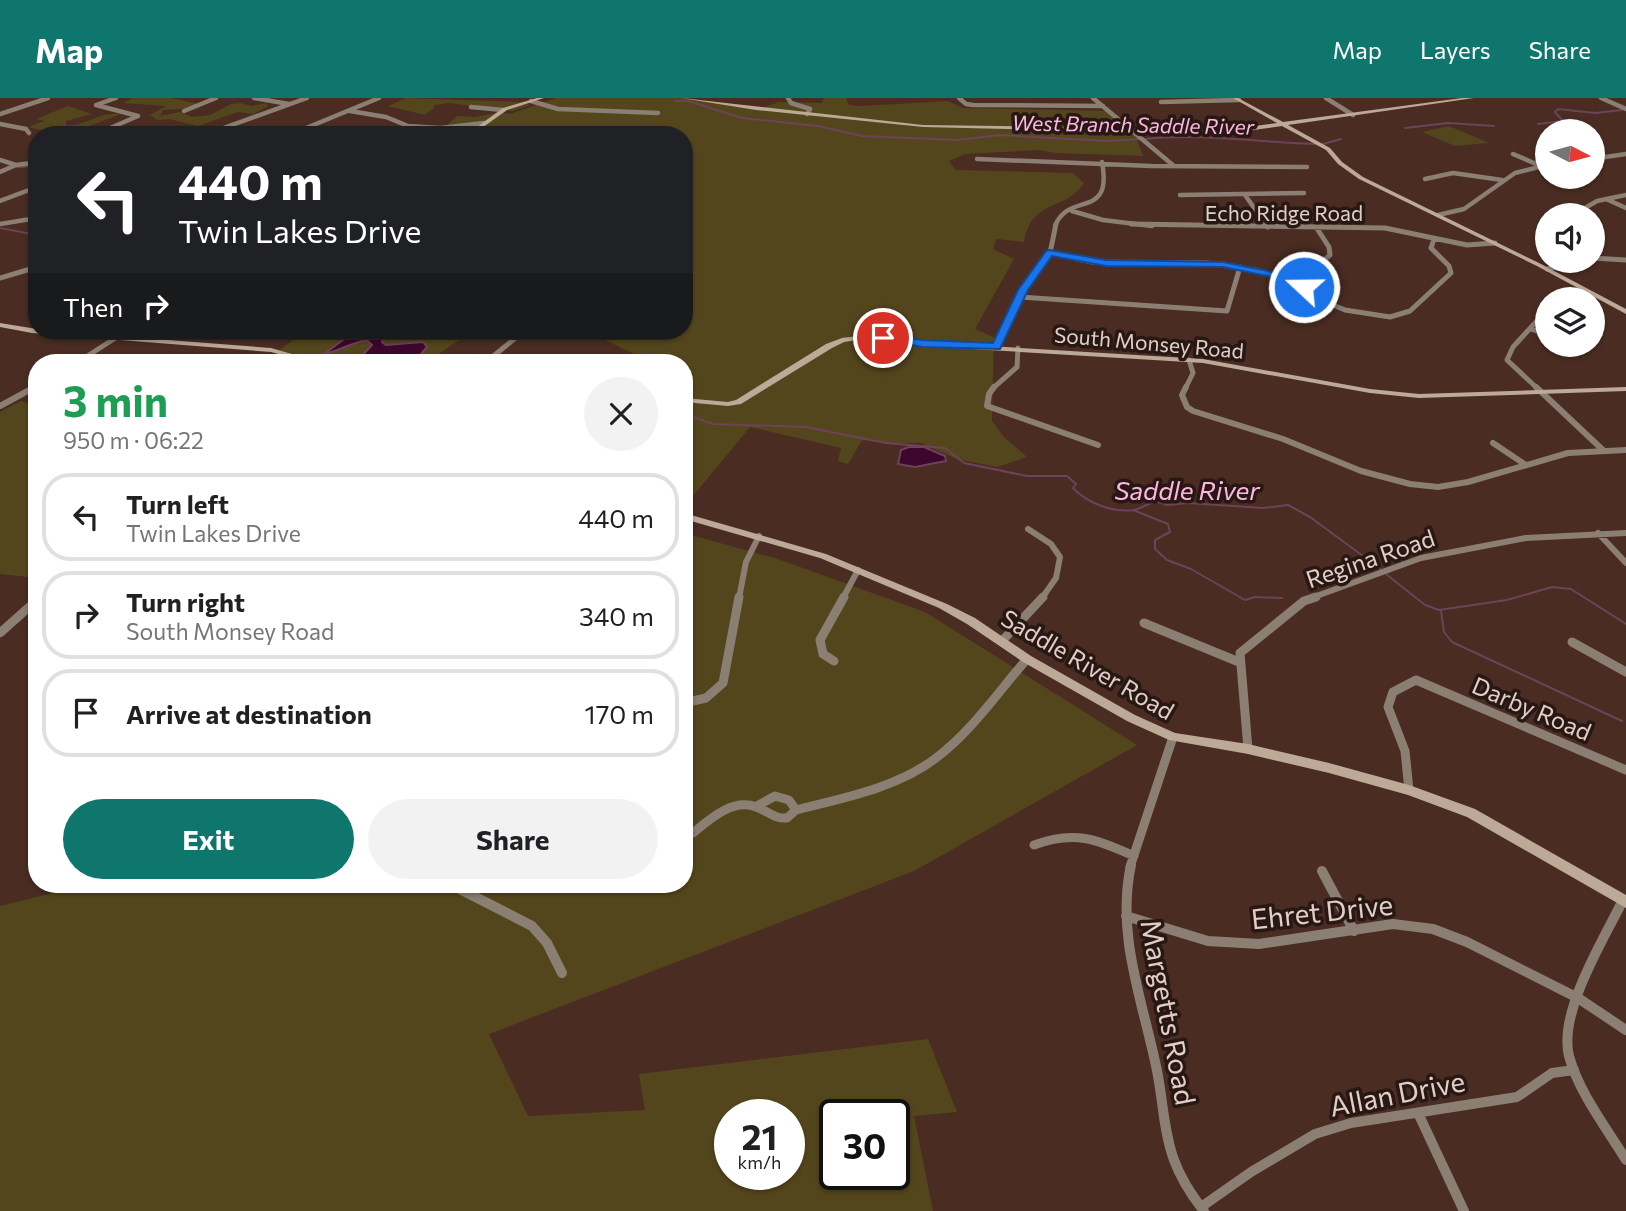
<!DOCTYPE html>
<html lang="en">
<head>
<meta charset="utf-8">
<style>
  :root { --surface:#fff; --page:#f2f2f2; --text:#202124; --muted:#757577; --line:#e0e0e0; --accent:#0f766e }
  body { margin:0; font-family:Commissioner,sans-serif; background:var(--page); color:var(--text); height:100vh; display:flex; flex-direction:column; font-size:26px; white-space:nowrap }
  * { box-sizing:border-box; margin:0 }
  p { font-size:23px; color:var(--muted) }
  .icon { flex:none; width:38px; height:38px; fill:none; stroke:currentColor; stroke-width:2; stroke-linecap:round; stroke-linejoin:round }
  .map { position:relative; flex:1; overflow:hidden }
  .drawer { position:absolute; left:28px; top:256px; width:665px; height:539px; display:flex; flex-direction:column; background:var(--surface); border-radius:28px; box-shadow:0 2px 5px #0004 }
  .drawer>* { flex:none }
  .hud { position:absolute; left:28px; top:28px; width:665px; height:214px; border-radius:28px; box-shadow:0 2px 5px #0004; background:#202124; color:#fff; overflow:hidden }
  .needle { width:46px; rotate:96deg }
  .fabs { position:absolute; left:1535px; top:21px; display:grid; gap:14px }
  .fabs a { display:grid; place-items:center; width:70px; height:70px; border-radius:50%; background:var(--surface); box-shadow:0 2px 5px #0004; font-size:35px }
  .speed { position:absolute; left:714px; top:1001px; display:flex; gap:14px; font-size:35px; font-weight:700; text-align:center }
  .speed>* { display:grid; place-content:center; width:91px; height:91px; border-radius:50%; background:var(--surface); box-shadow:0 2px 5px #0004; line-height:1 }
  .speed small { font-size:18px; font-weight:400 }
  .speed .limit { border:4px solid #111; border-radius:10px; background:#fff; color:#111 }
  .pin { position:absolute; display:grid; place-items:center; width:60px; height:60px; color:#fff; margin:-30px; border:4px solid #fff; border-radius:50%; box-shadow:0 2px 7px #0007 }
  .me { position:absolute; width:77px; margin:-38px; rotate:291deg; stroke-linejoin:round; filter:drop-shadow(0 0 5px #0008) }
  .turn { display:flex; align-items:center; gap:24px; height:147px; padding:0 35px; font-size:32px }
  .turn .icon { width:91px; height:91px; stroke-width:2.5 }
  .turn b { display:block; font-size:49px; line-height:60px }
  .then { display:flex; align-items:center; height:66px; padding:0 35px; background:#0003; gap:14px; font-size:26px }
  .round { display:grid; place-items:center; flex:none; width:74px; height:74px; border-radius:37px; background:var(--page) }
  .overview { display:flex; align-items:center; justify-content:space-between; height:119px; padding:0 35px }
  h1 { font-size:42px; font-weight:700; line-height:52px; color:#1e9e55 }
  .cta { display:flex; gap:14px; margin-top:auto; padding:14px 35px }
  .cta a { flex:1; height:80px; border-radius:42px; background:var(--accent); color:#fff; font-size:28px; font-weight:700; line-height:80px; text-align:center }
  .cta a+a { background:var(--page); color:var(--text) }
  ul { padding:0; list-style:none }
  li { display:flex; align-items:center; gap:21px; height:88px; margin:0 14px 10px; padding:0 21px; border:4px solid var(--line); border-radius:28px }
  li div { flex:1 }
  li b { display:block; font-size:26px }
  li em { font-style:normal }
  header { display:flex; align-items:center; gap:42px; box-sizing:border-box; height:98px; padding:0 35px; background:var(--accent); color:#fff }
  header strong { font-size:33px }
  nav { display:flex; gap:38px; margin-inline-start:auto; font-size:24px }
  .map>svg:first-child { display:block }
  .green { fill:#54461c; fill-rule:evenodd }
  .water { fill:#3d062c; stroke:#6e425a; stroke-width:2 }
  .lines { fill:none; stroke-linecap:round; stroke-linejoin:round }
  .stream { stroke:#6e425a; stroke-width:2 }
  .street-far4 { stroke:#8b7f74; stroke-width:4.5 }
  .street-far3 { stroke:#8b7f74; stroke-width:5 }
  .street-far2 { stroke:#8b7f74; stroke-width:6 }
  .street-far1 { stroke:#8b7f74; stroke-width:9 }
  .street { stroke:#8b7f74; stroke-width:10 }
  .secondary { fill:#bca998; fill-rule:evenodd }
  .route { fill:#1a73e8; stroke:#114b97; stroke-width:2 }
  .labels { text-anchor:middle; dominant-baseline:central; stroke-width:7; stroke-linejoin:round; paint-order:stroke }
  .far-water-label { font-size:21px; font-style:italic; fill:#ffb6e0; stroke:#271814 }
  .far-street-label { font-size:21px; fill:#e2cec7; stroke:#271814 }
  .street-label { font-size:24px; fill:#e2cec7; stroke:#271814 }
  .water-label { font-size:26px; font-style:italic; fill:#ffb6e0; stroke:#271814 }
  .near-street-label { font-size:28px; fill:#e2cec7; stroke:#271814 }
</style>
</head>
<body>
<header>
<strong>Map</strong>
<nav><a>Map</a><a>Layers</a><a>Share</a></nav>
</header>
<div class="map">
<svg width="1626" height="1113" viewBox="0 0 1626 1113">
  <rect width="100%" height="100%" fill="#4a2c22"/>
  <!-- green -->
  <path class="green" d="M130 0H171L199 6 182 11 163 12 160 18 180 14 192 19 210 17 231 6 241 5 251 8 267 5 268 8 253 16 238 14 198 28 169 21 157 22 150 17 166 8 123 5 132 1Z
    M406 0 522 4 530 7 513 13 449 5 434 7V10L425 17 388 8Z
    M556 0H687L759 11 779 4 822 5 824 0H846L849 7 861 8 948 3 963 10 1111 13 1133 32 1143 58 1055 55 1039 52 965 56 949 63 956 72 1073 75 1084 85C1066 114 1032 99 1024 144L996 141 993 151 1014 161 975 231 994 239 992 323 1003 338 1027 359 997 369 957 361 921 345H886L862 342 848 366 838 363 841 350 750 329 684 409V264H651L603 241 606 234 602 233H684V37H453L479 27 445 29 457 18 475 19 500 14 510 16Z
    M68 8 92 16 66 23V27C86 29 96 14 121 16L65 37 28 29 45 23 36 21Z
    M1449 28 1489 45 1455 48 1422 34Z
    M306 233H472L427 264H323L278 253Z
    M21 303 37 308V480L0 476V314Z
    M684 435 778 461 925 514 1137 647 914 773 489 936 528 1018 645 1012 639 976 928 941 957 1014 914 1018 933 1113H0V808L90 786H684ZM730 1017H789V1076H730ZM835 1017H894V1076H835Z"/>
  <!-- water -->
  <path class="water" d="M355 233H385L382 244 386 247 423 244 427 249 414 264 363 263 360 260 372 247 367 242C350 245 339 253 324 256Z
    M909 349H924L945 358 946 363 915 369 898 366 901 352Z"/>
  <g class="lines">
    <!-- stream -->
    <path class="stream" d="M675 3H688L742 20 818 28 862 38 957 42 1000 37 1109 43 1140 41
      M1538 26 1563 23 1555 14 1558 11 1595 15 1622 12
      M1405 30 1448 25 1494 28
      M1146 41C1203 35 1261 45 1318 46
      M1323 46 1341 41
      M17 69 37 68
      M0 130 37 137
      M684 316 713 326 806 329 886 345 945 350 964 365 1027 378H1067L1076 386 1073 390C1087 405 1113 415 1134 412 1141 410 1149 406 1155 403L1167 407 1188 405 1263 410 1288 407 1310 419 1382 472
      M1133 412 1168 426 1170 434 1155 442V451L1167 462 1191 471 1245 502 1255 499 1282 500
      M1386 476 1425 507 1439 512 1507 502 1552 489 1571 491 1626 526
      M1441 513 1444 534 1452 544 1622 623"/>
    <!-- street-far4 -->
    <path class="street-far4" d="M254 0 289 6
      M788 0 791 5 810 11 807 16
      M959 0 966 6 973 7 1103 8
      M1093 0 1174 68
      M1326 0 1353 17
      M1601 0 1626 11
      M531 3 558 11 658 15
      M1161 4 1239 2
      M471 9 503 12
      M184 13 216 0
      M350 13 386 19 408 28 440 30 484 25
      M0 16 48 0
      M0 26 26 31 29 35
      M115 30 188 37
      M94 37 138 18 96 7 116 0
      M204 37 307 0
      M296 37 299 33 379 0
      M1513 56 1541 68
      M977 61 1151 68 1307 69
      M1592 61 1626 56
      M0 62 16 67
      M0 74 16 67 32 65
      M1425 81 1453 75 1502 82
      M1180 97 1304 95
      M1245 97 1267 128
      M1606 101 1626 110
      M0 103 37 89
      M1072 113 1103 122 1152 128
      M1438 117 1464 111 1515 75 1547 67
      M1573 117 1597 103 1626 97
      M0 126 37 120
      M1055 128C1069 92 1113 123 1102 64"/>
    <!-- street-far3 -->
    <path class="street-far3" d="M1131 126 1385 130 1467 147 1495 145
      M1266 126 1268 129
      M1050 155 1092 164 1207 165 1255 172 1298 185 1324 203 1345 212 1390 219 1410 213 1451 175 1449 168 1431 150 1434 141
      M1592 160 1626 162
      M1547 171 1574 166 1576 163
      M0 180 37 169
      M1298 185 1330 157 1329 149 1316 129
      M1020 199 1227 213 1240 169
      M1531 231 1547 236
      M997 248 1021 197 1050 155 1056 126
      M78 264 117 239
      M486 264 524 233
      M31 291 37 288
      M992 291 1017 269 1018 250
      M1185 291 1193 275 1189 262
      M1538 291 1507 262 1513 249 1546 213 1543 207"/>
    <!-- street-far2 -->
    <path class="street-far2" d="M994 289 989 296 987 308 1098 347
      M1186 289 1182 297 1187 309 1193 313 1283 341 1361 373 1410 386 1438 389 1468 384 1568 355 1626 352
      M1536 289 1604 353
      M0 308 35 289
      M1493 345 1526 367
      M1028 431 1051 446 1060 459 1056 480 1042 500
      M1598 435 1626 465
      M739 500 746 464 759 438
      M843 500 858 472
      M1311 500 1421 460 1526 440 1626 435"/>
    <!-- street-far1 -->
    <path class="street-far1" d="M1144 525 1239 564
      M0 535 37 502
      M1002 543 1043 499
      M1572 544 1626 574
      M834 563 823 556 820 542 844 499
      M684 605 706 600 723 585 739 499
      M1248 651 1240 555 1304 503 1316 499
      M1409 692 1405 653 1388 609 1393 594 1416 582 1626 672
      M757 708 775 698 789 702 796 712
      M693 735C710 721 733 700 756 709 768 713 774 721 787 720L796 712C843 700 897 690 936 660 972 633 998 594 1027 561
      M1034 747C1074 732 1096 741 1134 758
      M1130 769 1173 639"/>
    <!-- street -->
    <path class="street" d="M1131 767C1116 836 1142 901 1156 968 1163 999 1163 1032 1174 1062 1181 1081 1192 1098 1204 1113
      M1322 773 1354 833
      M450 786 532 828 547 845 562 875
      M1623 802C1604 841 1558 914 1569 958 1579 995 1606 1029 1626 1062
      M1126 818 1208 843 1259 846 1393 826 1433 831 1467 844 1578 900 1626 932
      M1418 1015 1464 1113
      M1201 1109 1251 1074 1315 1036 1351 1025 1517 999 1552 975 1574 972"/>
    <!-- secondary -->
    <path class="secondary" d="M537 0H544L507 12 472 37H466L503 10Z
      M681 0 923 27 1133 30H1239L1277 25 1233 0H1238L1283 24 1462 0H1474L1288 27 1330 50 1342 64 1363 79 1541 166 1626 211V216L1537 168 1359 81 1338 66 1326 52 1282 28 1239 34H1133L923 29 756 12Z
      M0 225 37 231V233L159 241 172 233H179L168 242 271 250 320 264H308L271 254 32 235 0 229Z
      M866 237 922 244 1203 261 1370 291 1419 296 1626 289V293L1419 300 1370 295 1203 265 922 248 866 241 844 244 832 250 741 306 728 308 684 304V300L728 304 736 302 826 246 842 240Z
      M684 415 826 456 947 506 975 520 1031 558 1135 617 1175 635 1248 646 1329 665 1409 687 1475 711 1626 797V810L1467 719 1408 697 1329 675 1248 656 1169 642 1127 623 1023 564 967 526 939 510 820 460 684 421Z"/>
  </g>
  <!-- route -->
  <path class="route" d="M1050 152 1106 162 1223 164 1273 174 1309 189 1304 192 1267 178 1223 169 1106 168 1052 158 1028 192 1000 251 922 249 878 240 883 236 922 242 993 245 1018 192 1046 153Z"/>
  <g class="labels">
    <!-- far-water labels -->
    <g class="far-water-label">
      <text transform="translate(1133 26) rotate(1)">West Branch Saddle River</text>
    </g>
    <!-- far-street labels -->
    <g class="far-street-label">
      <text x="1284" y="114">Echo Ridge Road</text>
      <text transform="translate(1149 244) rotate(5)">South Monsey Road</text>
    </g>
    <!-- street labels -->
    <g class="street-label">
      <text transform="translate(1370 460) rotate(-19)">Regina Road</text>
      <text transform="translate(1088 566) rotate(30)">Saddle River Road</text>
      <text transform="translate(1532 610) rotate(23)">Darby Road</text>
    </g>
    <!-- water labels -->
    <g class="water-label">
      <text x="1187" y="391">Saddle River</text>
    </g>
    <!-- near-street labels -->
    <g class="near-street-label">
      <text transform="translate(1322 813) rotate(-6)">Ehret Drive</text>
      <text transform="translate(1169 914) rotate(79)">Margetts Road</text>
      <text transform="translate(1397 995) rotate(-11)">Allan Drive</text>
    </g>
  </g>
</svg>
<div class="fabs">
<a><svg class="needle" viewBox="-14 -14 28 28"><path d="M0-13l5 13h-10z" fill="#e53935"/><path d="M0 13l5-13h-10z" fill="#757577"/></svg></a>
<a><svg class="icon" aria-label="sound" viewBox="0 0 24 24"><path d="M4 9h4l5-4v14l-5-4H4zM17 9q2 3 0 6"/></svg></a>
<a><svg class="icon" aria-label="layers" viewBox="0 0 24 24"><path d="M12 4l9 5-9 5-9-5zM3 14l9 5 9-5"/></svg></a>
</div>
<div class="speed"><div>21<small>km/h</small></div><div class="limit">30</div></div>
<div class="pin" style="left:883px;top:240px;background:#d93025"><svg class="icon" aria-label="arrive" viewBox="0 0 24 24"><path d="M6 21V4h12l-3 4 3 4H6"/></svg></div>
<svg class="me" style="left:1304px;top:189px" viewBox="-20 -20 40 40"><circle r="17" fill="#1a73e8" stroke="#fff" stroke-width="3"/><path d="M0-11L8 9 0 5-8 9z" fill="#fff"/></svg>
<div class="hud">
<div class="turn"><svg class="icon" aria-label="left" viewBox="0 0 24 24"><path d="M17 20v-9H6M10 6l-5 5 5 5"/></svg><div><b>440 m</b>Twin Lakes Drive</div></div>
<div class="then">Then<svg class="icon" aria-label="right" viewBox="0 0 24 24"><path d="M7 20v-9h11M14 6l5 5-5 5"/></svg></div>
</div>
<section class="drawer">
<div class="overview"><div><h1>3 min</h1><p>950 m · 06:22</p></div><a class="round"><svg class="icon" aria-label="close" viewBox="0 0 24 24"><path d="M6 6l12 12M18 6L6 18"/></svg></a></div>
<ul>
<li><svg class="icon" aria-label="left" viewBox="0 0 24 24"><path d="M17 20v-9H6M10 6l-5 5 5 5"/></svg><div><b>Turn left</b><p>Twin Lakes Drive</p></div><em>440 m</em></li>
<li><svg class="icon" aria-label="right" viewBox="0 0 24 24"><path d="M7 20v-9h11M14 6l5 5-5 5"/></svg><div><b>Turn right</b><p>South Monsey Road</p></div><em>340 m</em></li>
<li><svg class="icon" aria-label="arrive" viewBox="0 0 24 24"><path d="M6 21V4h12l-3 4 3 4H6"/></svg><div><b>Arrive at destination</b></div><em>170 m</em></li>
</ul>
<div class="cta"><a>Exit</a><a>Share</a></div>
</section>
</div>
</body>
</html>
